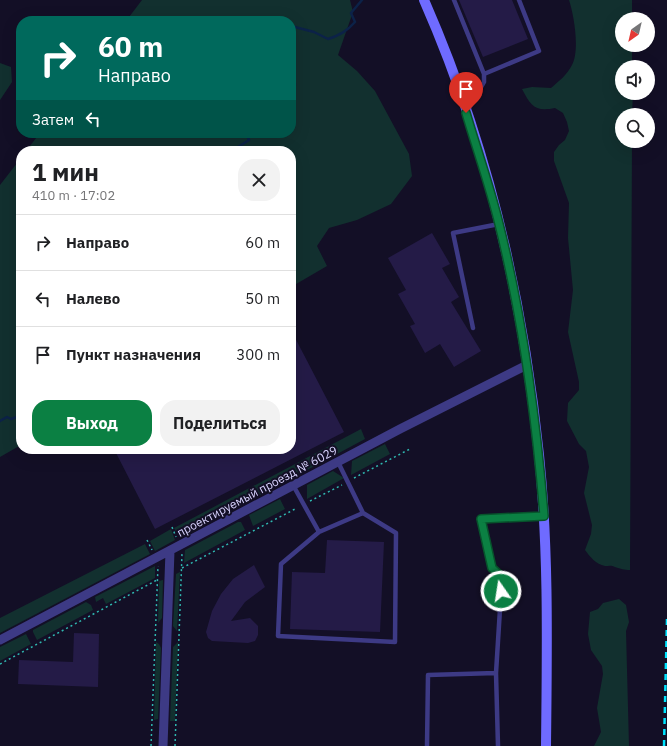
<!DOCTYPE html>
<html lang="ru">
<head>
<meta charset="utf-8">
<style>
  :root { --surface:#fff; --page:#f2f2f2; --text:#202124; --muted:#757577; --line:#e0e0e0; --accent:#0b8043 }
  body { margin:0; font-family:"IBM Plex Sans",sans-serif; background:var(--page); color:var(--text); height:100vh; display:flex; flex-direction:column; font-size:15px; white-space:nowrap }
  * { box-sizing:border-box; margin:0 }
  p { font-size:13px; color:var(--muted) }
  .icon { flex:none; width:22px; height:22px; fill:none; stroke:currentColor; stroke-width:2; stroke-linecap:round; stroke-linejoin:round }
  .map { position:relative; flex:1; overflow:hidden }
  .drawer { position:absolute; left:16px; top:146px; width:280px; height:308px; display:flex; flex-direction:column; background:var(--surface); border-radius:16px; box-shadow:0 4px 16px #0002 }
  .drawer>* { flex:none }
  .banner { position:absolute; left:16px; top:16px; width:280px; height:122px; border-radius:16px; box-shadow:0 4px 16px #0002; background:#00695c; color:#fff; overflow:hidden }
  .needle { width:26px; rotate:214deg }
  .buttons { position:absolute; left:615px; top:12px; display:grid; gap:8px }
  .buttons a { display:grid; place-items:center; width:40px; height:40px; border-radius:50%; background:var(--surface); box-shadow:0 4px 16px #0002; font-size:20px }
  .pin { position:absolute; display:grid; place-items:center; width:34px; height:34px; color:#fff; margin:-41px -17px; border-radius:50% 50% 50% 0; rotate:-45deg; box-shadow:0 0 4px #0007 }
  .pin .icon { rotate:45deg }
  .me { position:absolute; width:44px; margin:-22px; rotate:347deg; stroke-linejoin:round; filter:drop-shadow(0 0 3px #0008) }
  .turn { display:flex; align-items:center; gap:14px; height:84px; padding:0 16px; font-size:18px }
  .turn .icon { width:52px; height:52px; stroke-width:2.5 }
  .turn b { display:block; font-size:28px; line-height:34px }
  .then { display:flex; align-items:center; height:38px; padding:0 16px; background:#0003; gap:8px; font-size:15px }
  .round { display:grid; place-items:center; flex:none; width:42px; height:42px; border-radius:16px; background:var(--page) }
  .overview { display:flex; align-items:center; justify-content:space-between; height:68px; padding:0 16px }
  h1 { font-size:24px; font-weight:700; line-height:30px }
  .button { display:flex; gap:8px; margin-top:auto; padding:8px 16px }
  .button a { flex:1; height:46px; border-radius:16px; background:var(--accent); color:#fff; font-size:16px; font-weight:700; line-height:46px; text-align:center }
  .button a+a { background:var(--page); color:var(--text) }
  ul { padding:0; list-style:none }
  li { display:flex; align-items:center; gap:12px; height:56px; padding:0 16px; border-top:1px solid var(--line) }
  li div { flex:1 }
  li b { display:block; font-size:15px }
  li em { font-style:normal }
  .map>svg:first-child { display:block }
  .green { fill:#12302f }
  .lines { fill:none; stroke-linecap:round; stroke-linejoin:round }
  .stream { stroke:#0c2248; stroke-width:2.5 }
  .building { fill:#241b47 }
  .path { stroke:#2fb8b0; stroke-width:1.5; stroke-dasharray:2 3; stroke-linecap:butt }
  .lane { stroke:#3d3a85; stroke-width:4.5 }
  .street { stroke:#3d3a85; stroke-width:9 }
  .secondary { stroke:#6f6bff; stroke-width:10 }
  .rail { stroke:#00e5ff; stroke-width:2.5; stroke-dasharray:6 5; stroke-linecap:butt }
  .route-casing { stroke:#07532c; stroke-width:10 }
  .route { stroke:#0b8043; stroke-width:7 }
  .labels { text-anchor:middle; dominant-baseline:central; stroke-width:4; stroke-linejoin:round; paint-order:stroke }
  .street-label { font-size:12px; fill:#d9d4ff; stroke:#130f26 }
</style>
</head>
<body>
<div class="map">
<svg width="667" height="746" viewBox="0 0 667 746">
  <rect width="100%" height="100%" fill="#130f26"/>
  <!-- green -->
  <path class="green" d="M142 0H350L353 12 338 55 357 71 375 91 409 154 412 176 391 204 357 220 329 228 317 246 327 266 291 287V151H26L40 133H291V21H126Z
    M569 0H632V19H622V45H632V67H622V93H633L632 115H622V141H632L630 570C624 570 621 569 615 567 612 565 608 566 605 566 596 564 590 557 585 550L591 534 592 525 584 493 589 467 586 451 579 444 567 421 568 403 579 390V382L568 332 573 290 568 238 569 203 554 161V152L559 145 565 140 569 131 567 122 563 113 555 108C535 112 531 106 522 89L532 87 551 88C559 81 567 75 572 65 580 50 574 15 569 0Z
    M0 63 11 67 12 82 0 100Z
    M21 158V445L0 457V185Z
    M361 429 365 439 180 538 174 528Z
    M385 444 390 454 351 475 352 461Z
    M333 471 344 478 307 499V485Z
    M280 499 285 509 253 526 249 515Z
    M238 522H241L245 530 184 563 185 550Z
    M171 529 175 540 155 551 150 541Z
    M145 544 150 554 0 633V618Z
    M155 566V578L106 604 103 598 96 602 95 597Z
    M180 572 177 631 173 626 176 574Z
    M163 580 162 618 158 623 159 581Z
    M619 599 626 605 629 622 626 631 629 746H594L601 732 597 708 603 674 602 666 591 650 588 634 590 612 598 609 603 603Z
    M86 602 91 605 93 610 37 640 33 632V630Z
    M26 634 31 644 0 661V647Z
    M156 642 159 644 161 648 158 719 154 720Z
    M178 642 175 721H170L173 647Z"/>
  <g class="lines">
    <!-- stream -->
    <path class="stream" d="M291 26 314 32 328 39C340 35 347 31 355 22L351 13 362 0
      M291 63V66
      M291 72 294 78 295 85 291 89
      M237 151 238 147 249 140 246 133
      M0 421 7 417 11 419 17 417 21 420"/>
  </g>
  <!-- building -->
  <path class="building" d="M459 0H512L528 39 483 57Z
    M432 233 450 264 442 268 459 297 451 302 481 351 454 367 440 344 425 353 410 326 415 324 398 294 406 290 388 258Z
    M291 330 344 432 155 529 114 449H291Z
    M327 540 384 542 380 632 290 629 292 572 325 573Z
    M254 565 265 587 245 602 231 621 250 618 258 626V635L255 641 248 643 212 641 208 638 206 632 212 611 221 594 233 579Z
    M74 633 99 634 98 687 18 684 19 660 73 662Z"/>
  <g class="lines">
    <!-- path -->
    <path class="path" d="M354 478 410 449
      M310 501 342 485
      M172 527 176 537
      M147 540 152 550
      M182 568 297 508
      M0 664 157 580
      M151 746 158 566
      M175 746 182 554"/>
    <!-- lane -->
    <path class="lane" d="M454 0 484 74V82L468 110
      M484 74 539 51 519 0
      M473 328 453 233 499 224
      M338 462 363 513 396 533 395 642 278 636 281 564 319 532 363 513
      M293 485 319 532
      M427 746 428 675 496 673
      M498 746 496 673 502 577 492 568 481 519 543 516"/>
    <!-- street -->
    <path class="street" d="M0 640 400 429 527 365
      M163 746 170 551"/>
    <!-- secondary -->
    <path class="secondary" d="M424 0C487 143 523 300 539 455 549 552 547 649 546 746"/>
    <!-- rail -->
    <path class="rail" d="M664 746 667 619"/>
  </g>
  <g class="lines">
    <defs>
      <path id="route" d="M466 113C477 150 490 187 499 224 523 320 536 417 544 516L481 519 492 568 502 577 501 591"/>
    </defs>
    <!-- route casing -->
    <use href="#route" class="route-casing"/>
    <!-- route -->
    <use href="#route" class="route"/>
  </g>
  <g class="labels">
    <!-- street labels -->
    <g class="street-label">
      <text transform="translate(257 491) rotate(-28)">проектируемый проезд № 6029</text>
    </g>
  </g>
</svg>
<div class="buttons">
<a><svg class="needle" viewBox="-14 -14 28 28"><path d="M0-13l5 13h-10z" fill="#e53935"/><path d="M0 13l5-13h-10z" fill="#757577"/></svg></a>
<a><svg class="icon" aria-label="sound" viewBox="0 0 24 24"><path d="M4 9h4l5-4v14l-5-4H4zM17 9q2 3 0 6"/></svg></a>
<a><svg class="icon" aria-label="search" viewBox="0 0 24 24"><circle cx="10" cy="10" r="6"/><path d="M15 15l6 6"/></svg></a>
</div>
<div class="pin" style="left:466px;top:113px;background:#d93025"><svg class="icon" aria-label="arrive" viewBox="0 0 24 24"><path d="M6 21V4h12l-3 4 3 4H6"/></svg></div>
<svg class="me" style="left:501px;top:591px" viewBox="-20 -20 40 40"><circle r="17" fill="#0b8043" stroke="#fff" stroke-width="3"/><path d="M0-11L8 9 0 5-8 9z" fill="#fff"/></svg>
<div class="banner">
<div class="turn"><svg class="icon" aria-label="right" viewBox="0 0 24 24"><path d="M7 20v-9h11M14 6l5 5-5 5"/></svg><div><b>60 m</b>Направо</div></div>
<div class="then">Затем<svg class="icon" aria-label="left" viewBox="0 0 24 24"><path d="M17 20v-9H6M10 6l-5 5 5 5"/></svg></div>
</div>
<section class="drawer">
<div class="overview"><div><h1>1 мин</h1><p>410 m · 17:02</p></div><a class="round"><svg class="icon" aria-label="close" viewBox="0 0 24 24"><path d="M6 6l12 12M18 6L6 18"/></svg></a></div>
<ul>
<li><svg class="icon" aria-label="right" viewBox="0 0 24 24"><path d="M7 20v-9h11M14 6l5 5-5 5"/></svg><div><b>Направо</b></div><em>60 m</em></li>
<li><svg class="icon" aria-label="left" viewBox="0 0 24 24"><path d="M17 20v-9H6M10 6l-5 5 5 5"/></svg><div><b>Налево</b></div><em>50 m</em></li>
<li><svg class="icon" aria-label="arrive" viewBox="0 0 24 24"><path d="M6 21V4h12l-3 4 3 4H6"/></svg><div><b>Пункт назначения</b></div><em>300 m</em></li>
</ul>
<div class="button"><a>Выход</a><a>Поделиться</a></div>
</section>
</div>
</body>
</html>
